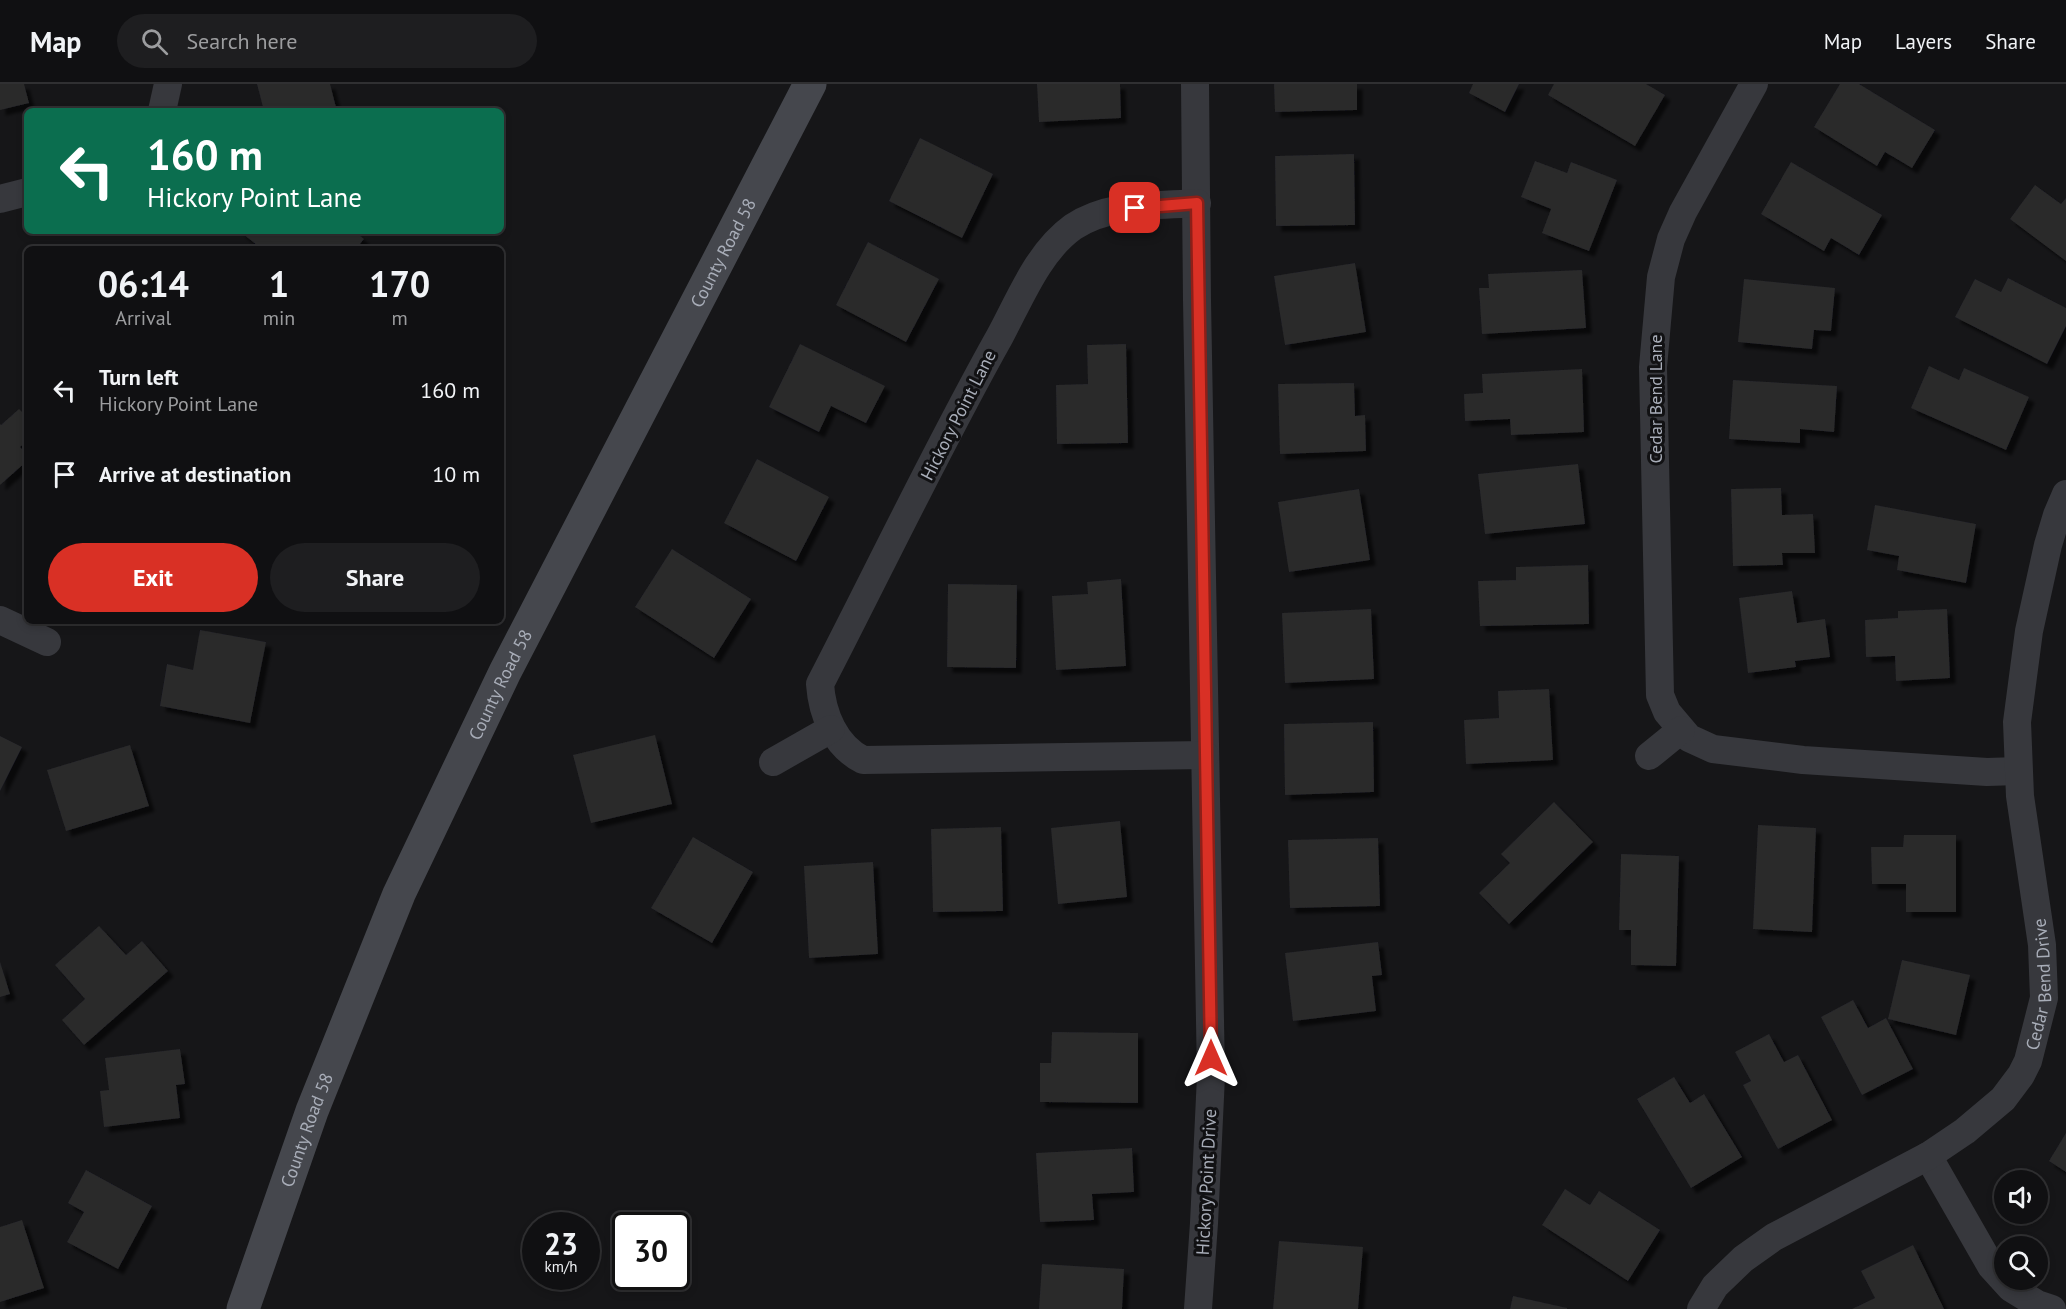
<!DOCTYPE html>
<html lang="en">
<head>
<meta charset="utf-8">
<style>
  :root { --surface:#101012; --page:#1e1e20; --text:#f1f3f6; --muted:#9c9d9f; --line:#303032; --accent:#d93025 }
  body { margin:0; font-family:"PT Sans",sans-serif; background:var(--page); color:var(--text); height:100vh; display:flex; flex-direction:column; font-size:22px; white-space:nowrap }
  * { box-sizing:border-box; margin:0 }
  p { font-size:20px; color:var(--muted) }
  .icon { flex:none; width:33px; height:33px; fill:none; stroke:currentColor; stroke-width:2; stroke-linecap:round; stroke-linejoin:round }
  .map { position:relative; flex:1; overflow:hidden }
  .drawer { position:absolute; left:24px; top:162px; width:480px; height:378px; display:flex; flex-direction:column; background:var(--surface); border-radius:9px; box-shadow:0 3px 9px #0003,0 0 0 2px var(--line) }
  .drawer>* { flex:none }
  .banner { position:absolute; left:24px; top:24px; width:480px; height:126px; border-radius:9px; box-shadow:0 3px 9px #0003,0 0 0 2px var(--line); background:#0b6e4f; color:#fff; overflow:hidden }
  .fabs { position:absolute; left:1994px; top:1086px; display:grid; gap:12px }
  .fabs a { display:grid; place-items:center; width:54px; height:54px; border-radius:50%; background:var(--surface); box-shadow:0 3px 9px #0003,0 0 0 2px var(--line); font-size:30px }
  .speed { position:absolute; left:522px; top:1128px; display:flex; gap:12px; font-size:30px; font-weight:700; text-align:center }
  .speed>* { display:grid; place-content:center; width:78px; height:78px; border-radius:50%; background:var(--surface); box-shadow:0 3px 9px #0003,0 0 0 2px var(--line); line-height:1 }
  .speed small { font-size:15px; font-weight:400 }
  .speed .limit { border:3px solid #111; border-radius:9px; background:#fff; color:#111 }
  .pin { position:absolute; display:grid; place-items:center; width:51px; height:51px; color:#fff; margin:-26px; border-radius:12px; box-shadow:0 3px 9px #0006 }
  .me { position:absolute; width:66px; margin:-33px; rotate:0deg; stroke-linejoin:round; filter:drop-shadow(0 0 4px #0008) }
  .turn { display:flex; align-items:center; gap:21px; height:126px; padding:0 24px; font-size:27px }
  .turn .icon { width:78px; height:78px; stroke-width:2.5 }
  .turn b { display:block; font-size:42px; line-height:51px }
  .eta { display:flex; justify-content:space-evenly; align-items:center; height:102px; text-align:center }
  .eta b { font-size:36px; font-weight:600; line-height:42px }
  .primary-button { display:flex; gap:12px; margin-top:auto; padding:12px 24px }
  .primary-button a { flex:1; height:69px; border-radius:36px; background:var(--accent); color:#fff; font-size:24px; font-weight:600; line-height:69px; text-align:center }
  .primary-button a+a { background:var(--page); color:var(--text) }
  ul { padding:0; list-style:none }
  li { display:flex; align-items:center; gap:18px; height:84px; padding:0 24px }
  li div { flex:1 }
  li b { display:block; font-size:22px }
  li em { font-style:normal }
  header { display:flex; align-items:center; gap:36px; box-sizing:border-box; height:84px; padding:0 30px; background:var(--surface); border-bottom:2px solid var(--line) }
  header strong { font-size:28px }
  nav { display:flex; gap:33px; margin-inline-start:auto; font-size:21px }
  .search { width:420px; height:54px; background:var(--page); display:flex; align-items:center; gap:15px; box-sizing:border-box; padding:0 21px; border-radius:33px; color:var(--muted); font-size:22px }
  .map>svg:first-child { display:block }
  .building { fill:#29292c; filter:url(#shadow) }
  .lines { fill:none; stroke-linecap:round; stroke-linejoin:round }
  .street { stroke:#37383d; stroke-width:28 }
  .secondary { stroke:#45474d; stroke-width:33 }
  .route-casing { stroke:#8d1f18; stroke-width:15 }
  .route { stroke:#d93025; stroke-width:10 }
  .labels { text-anchor:middle; dominant-baseline:central; stroke-width:6; stroke-linejoin:round; paint-order:stroke }
  .street-label { font-size:18px; fill:#a8adb8; stroke:#111113 }
</style>
</head>
<body>
<header>
<strong>Map</strong>
<div class="search"><svg class="icon" aria-label="search" viewBox="0 0 24 24"><circle cx="10" cy="10" r="6"/><path d="M15 15l6 6"/></svg>Search here</div>
<nav><a>Map</a><a>Layers</a><a>Share</a></nav>
</header>
<div class="map">
<svg width="2066" height="1225" viewBox="0 0 2066 1225">
  <defs>
    <filter id="shadow"><feDropShadow dx="5.5" dy="5.5" stdDeviation="1.5" flood-color="#0009"/></filter>
  </defs>
  <rect width="100%" height="100%" fill="#161618"/>
  <!-- building -->
  <path class="building" d="M0 0H24L29 19 0 26Z
    M257 0H330L337 27H264Z
    M1037 0H1120L1121 34 1039 38Z
    M1274 0H1357V26L1275 28Z
    M1473 0H1519L1505 28 1469 9Z
    M1554 0H1646L1665 11 1635 62 1548 11Z
    M1840 0H1859L1935 46 1912 84 1885 68 1877 82 1814 43Z
    M920 54 993 90 962 154 889 117Z
    M1354 70 1355 141 1276 142 1275 72Z
    M1535 77 1567 89 1571 78 1617 96 1589 167 1542 149 1551 125 1521 113Z
    M1791 78 1882 131 1859 171 1831 154 1824 167 1761 130Z
    M2035 101 2061 120 2066 114V177L2010 135Z
    M239 147H354L364 155 356 165H262Z
    M868 158 939 195 906 258 836 221Z
    M1355 179 1366 248 1285 261 1274 192Z
    M1582 186 1586 244 1482 250 1479 204H1489L1488 190Z
    M2008 194 2066 224V242L2047 280 1955 233 1975 195 2001 208Z
    M1744 195 1835 204 1831 247 1814 246 1812 265 1738 258Z
    M800 260 885 302 866 339 831 322 819 348 769 323Z
    M1126 260 1128 359 1057 360 1056 301 1088 300 1087 261Z
    M1929 282 1959 296 1964 284 2029 313 2006 366 1911 324Z
    M1582 285 1584 348 1511 351 1510 335 1465 337 1464 310 1483 309 1482 290Z
    M1733 296 1837 302 1834 348 1800 345V359L1729 355Z
    M1354 299 1355 332 1365 331 1366 367 1280 370 1278 300Z
    M19 325 27 333V357L20 363 27 370V377L0 401V340L1 341Z
    M757 375 829 413 796 477 724 439Z
    M1578 380 1585 440 1485 450 1478 390Z
    M1781 404 1782 431 1813 430 1815 469H1782L1783 481 1733 482 1731 405Z
    M1359 405 1370 476 1289 488 1278 418Z
    M1875 421 1976 440 1966 499 1897 486 1899 472 1867 466Z
    M672 465 751 515 714 574 635 523Z
    M1588 481 1589 540 1480 542 1478 497 1516 496V483Z
    M1121 495 1126 582 1056 586 1052 512 1088 510 1087 498Z
    M948 500 1017 501 1016 584 947 583Z
    M1792 507 1797 539 1825 535 1830 573 1795 577 1796 583 1748 589 1739 514Z
    M1371 525 1374 595 1285 599 1282 529Z
    M1947 525 1950 594 1896 597 1895 572 1866 573 1865 536 1898 534V527Z
    M200 546 266 558 250 639 160 622 167 580 193 586Z
    M1549 605 1553 676 1466 680 1464 636 1499 634 1498 607Z
    M1373 638 1374 708 1285 711 1284 640Z
    M655 651 672 720 591 739 573 671Z
    M0 652 22 663 0 707Z
    M130 661 149 722 66 747 47 686Z
    M1554 718 1593 758 1509 840 1479 809 1510 779 1501 770Z
    M1120 737 1127 813 1058 820 1051 744Z
    M1758 741 1816 744 1812 848 1753 845Z
    M1001 743 1003 827 933 828 931 745Z
    M1904 751H1956V828H1906V800H1872L1871 763H1903Z
    M693 753 753 788 712 859 651 824Z
    M1378 754 1380 822 1290 824 1288 756Z
    M1621 770 1679 772 1676 882 1631 881V846H1619Z
    M873 778 878 870 809 874 804 782Z
    M99 842 126 871 142 857 168 887 84 961 62 936 85 915 55 881Z
    M1378 858 1382 891 1372 892 1376 927 1293 937 1285 869Z
    M1902 876 1970 891 1956 951 1888 935Z
    M0 878 10 910 0 913Z
    M1853 916 1868 944 1886 934 1913 985 1862 1011 1821 933Z
    M1052 948 1138 949V1019L1040 1018V979H1051Z
    M1769 950 1784 978 1798 971 1832 1036 1778 1065 1743 1001 1751 997 1735 968Z
    M180 965 185 1000 176 1001 180 1034 104 1043 100 1007 109 1006 105 974Z
    M1674 993 1690 1019 1704 1010 1742 1073 1691 1104 1637 1015Z
    M2066 1049V1088L2049 1077Z
    M1132 1064 1134 1108 1092 1110 1094 1136 1040 1138 1036 1069Z
    M86 1086 152 1122 118 1185 67 1158 84 1128 68 1119Z
    M1565 1105 1590 1121 1599 1107 1660 1146 1628 1197 1542 1141Z
    M22 1136 44 1204 0 1218V1143Z
    M1279 1157 1363 1163 1358 1225H1273Z
    M1913 1161 1944 1225H1852L1875 1214 1861 1187Z
    M1042 1180 1124 1185 1122 1225H1039Z
    M1513 1212 1567 1224V1225H1510Z"/>
  <g class="lines">
    <!-- street -->
    <g class="street">
      <path d="M1195 0 1197 216 1211 992 1204 1139 1198 1225"/>
      <path d="M1754 0 1683 128 1671 155 1661 193 1653 283 1660 611 1667 628 1689 654 1713 665 1803 676 1987 688 2018 687"/>
      <path d="M162 27 168 0"/>
      <path d="M0 115 27 108"/>
      <path d="M1197 119C1157 122 1108 119 1073 143 1038 168 1020 215 1000 252 936 366 880 484 820 600 822 630 835 662 863 676L1205 671"/>
      <path d="M0 536 47 558"/>
      <path d="M1649 672 1681 646"/>
      <path d="M773 678 831 645"/>
      <path d="M1928 1072 1991 1182 2011 1204 2037 1220 2052 1225"/>
      <path id="s1" d="M1701 1225 1715 1202 1743 1175 1774 1153 1928 1072 1965 1047 2003 1015 2021 991 2028 977 2044 914 2042 861 2020 712 2017 638 2029 547 2048 461 2057 431 2066 410"/>
    </g>
    <!-- secondary -->
    <path class="secondary" id="s2" d="M243 1225 312 1027 399 810 505 588 810 0"/>
  </g>
  <g class="lines">
    <defs>
      <path id="route" d="M1135 124 1197 119 1211 974"/>
    </defs>
    <!-- route casing -->
    <use href="#route" class="route-casing"/>
    <!-- route -->
    <use href="#route" class="route"/>
  </g>
  <g class="labels">
    <!-- street labels -->
    <g class="street-label">
      <text stroke="none"><textPath href="#s2" startOffset="1162">County Road 58</textPath></text>
      <text transform="translate(1655 315) rotate(-90)">Cedar Bend Lane</text>
      <text transform="translate(958 331) rotate(-63)">Hickory Point Lane</text>
      <text stroke="none"><textPath href="#s2" startOffset="676">County Road 58</textPath></text>
      <text stroke="none"><textPath href="#s1" startOffset="496">Cedar Bend Drive</textPath></text>
      <text stroke="none"><textPath href="#s2" startOffset="190">County Road 58</textPath></text>
      <text transform="translate(1206 1098) rotate(-87)">Hickory Point Drive</text>
    </g>
  </g>
</svg>
<div class="fabs">
<a><svg class="icon" aria-label="sound" viewBox="0 0 24 24"><path d="M4 9h4l5-4v14l-5-4H4zM17 9q2 3 0 6"/></svg></a>
<a><svg class="icon" aria-label="search" viewBox="0 0 24 24"><circle cx="10" cy="10" r="6"/><path d="M15 15l6 6"/></svg></a>
</div>
<div class="speed"><div>23<small>km/h</small></div><div class="limit">30</div></div>
<div class="pin" style="left:1135px;top:124px;background:#d93025"><svg class="icon" aria-label="arrive" viewBox="0 0 24 24"><path d="M6 21V4h12l-3 4 3 4H6"/></svg></div>
<svg class="me" style="left:1211px;top:974px" viewBox="-20 -20 40 40"><path d="M0-17L14 15 0 8-14 15z" fill="#d93025" stroke="#fff" stroke-width="4"/></svg>
<div class="banner">
<div class="turn"><svg class="icon" aria-label="left" viewBox="0 0 24 24"><path d="M17 20v-9H6M10 6l-5 5 5 5"/></svg><div><b>160 m</b>Hickory Point Lane</div></div>
</div>
<section class="drawer">
<div class="eta">
<div><b>06:14</b><p>Arrival</p></div>
<div><b>1</b><p>min</p></div>
<div><b>170</b><p>m</p></div>
</div>
<ul>
<li><svg class="icon" aria-label="left" viewBox="0 0 24 24"><path d="M17 20v-9H6M10 6l-5 5 5 5"/></svg><div><b>Turn left</b><p>Hickory Point Lane</p></div><em>160 m</em></li>
<li><svg class="icon" aria-label="arrive" viewBox="0 0 24 24"><path d="M6 21V4h12l-3 4 3 4H6"/></svg><div><b>Arrive at destination</b></div><em>10 m</em></li>
</ul>
<div class="primary-button"><a>Exit</a><a>Share</a></div>
</section>
</div>
</body>
</html>
